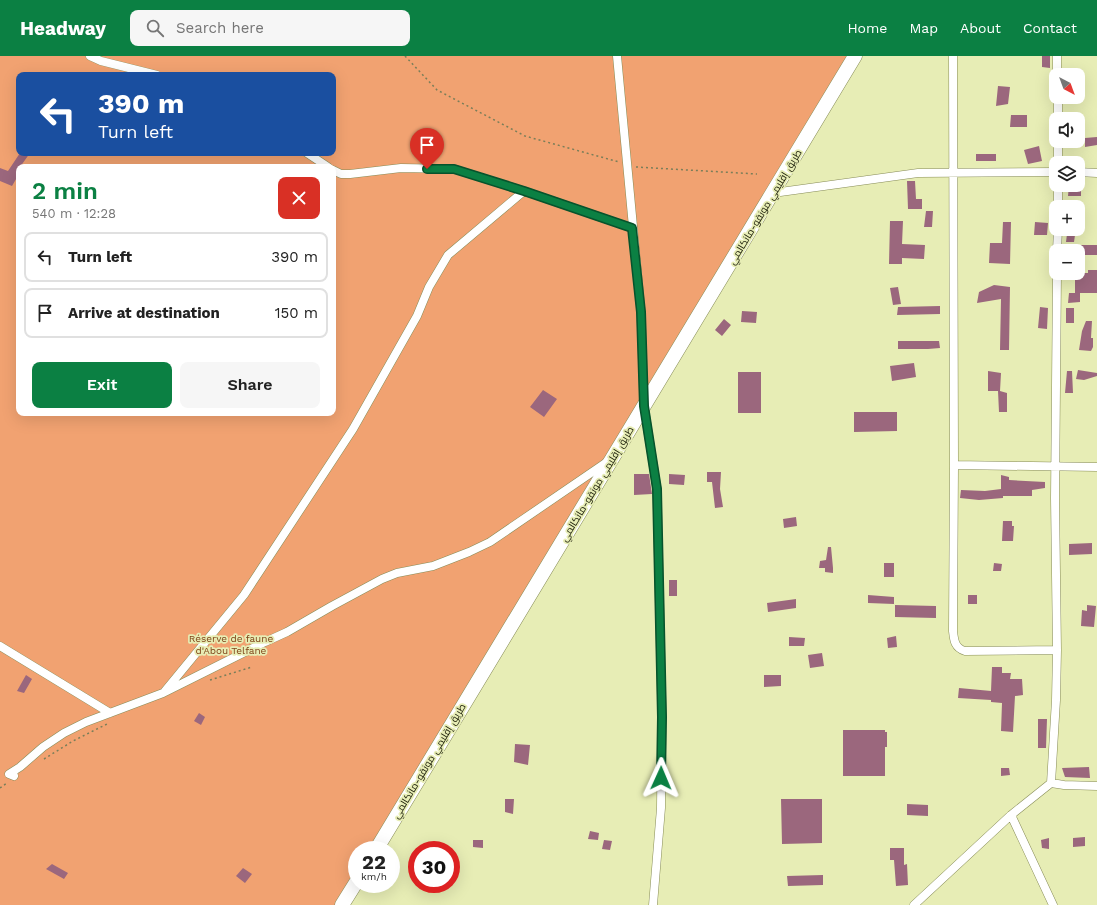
<!DOCTYPE html>
<html lang="en">
<head>
<meta charset="utf-8">
<style>
  :root { --surface:#fff; --page:#f6f6f6; --text:#222; --muted:#767676; --line:#e0e0e0; --accent:#0b8043 }
  body { margin:0; font-family:"Work Sans",Cairo,sans-serif; background:var(--page); color:var(--text); height:100vh; display:flex; flex-direction:column; font-size:15px; white-space:nowrap }
  * { box-sizing:border-box; margin:0 }
  p { font-size:13px; color:var(--muted) }
  .icon { flex:none; width:22px; height:22px; fill:none; stroke:currentColor; stroke-width:2; stroke-linecap:round; stroke-linejoin:round }
  .map { position:relative; flex:1; overflow:hidden }
  .details { position:absolute; left:16px; top:108px; width:320px; height:252px; display:flex; flex-direction:column; background:var(--surface); border-radius:8px; box-shadow:0 4px 16px #0002 }
  .details>* { flex:none }
  .banner { position:absolute; left:16px; top:16px; width:320px; height:84px; border-radius:8px; box-shadow:0 4px 16px #0002; background:#1a4fa0; color:#fff; overflow:hidden }
  .needle { width:26px; rotate:139deg }
  .tools { position:absolute; left:1049px; top:12px; display:grid; gap:8px }
  .tools a { display:grid; place-items:center; width:36px; height:36px; border-radius:8px; background:var(--surface); box-shadow:0 4px 16px #0002; font-size:20px }
  .speed { position:absolute; left:348px; top:785px; display:flex; gap:8px; font-size:20px; font-weight:700; text-align:center }
  .speed>* { display:grid; place-content:center; width:52px; height:52px; border-radius:50%; background:var(--surface); box-shadow:0 4px 16px #0002; line-height:1 }
  .speed small { font-size:10px; font-weight:400 }
  .speed .limit { border:6px solid #d22; background:#fff; color:#111 }
  .pin { position:absolute; display:grid; place-items:center; width:34px; height:34px; color:#fff; margin:-41px -17px; border-radius:50% 50% 50% 0; rotate:-45deg; box-shadow:0 0 4px #0007 }
  .pin .icon { rotate:45deg }
  .me { position:absolute; width:44px; margin:-22px; rotate:1deg; stroke-linejoin:round; filter:drop-shadow(0 0 3px #0008) }
  .turn { display:flex; align-items:center; gap:14px; height:84px; padding:0 16px; font-size:18px }
  .turn .icon { width:52px; height:52px; stroke-width:2.5 }
  .turn b { display:block; font-size:28px; line-height:34px }
  .round { display:grid; place-items:center; flex:none; width:42px; height:42px; border-radius:8px; background:var(--page) }
  .overview { display:flex; align-items:center; justify-content:space-between; height:68px; padding:0 16px }
  h1 { font-size:24px; font-weight:600; line-height:30px; color:var(--accent) }
  .cta { display:flex; gap:8px; margin-top:auto; padding:8px 16px }
  .cta a { flex:1; height:46px; border-radius:8px; background:var(--accent); color:#fff; font-size:16px; font-weight:600; line-height:46px; text-align:center }
  .cta a+a { background:var(--page); color:var(--text) }
  ul { padding:0; list-style:none }
  li { display:flex; align-items:center; gap:12px; height:50px; margin:0 8px 6px; padding:0 8px; border:2px solid var(--line); border-radius:8px }
  li div { flex:1 }
  li b { display:block; font-size:15px }
  li em { font-style:normal }
  header { display:flex; align-items:center; gap:24px; box-sizing:border-box; height:56px; padding:0 20px; background:var(--accent); color:#fff }
  header strong { font-size:19px }
  nav { display:flex; gap:22px; margin-inline-start:auto; font-size:14px }
  .search { width:280px; height:36px; background:var(--page); display:flex; align-items:center; gap:10px; box-sizing:border-box; padding:0 14px; border-radius:8px; color:var(--muted); font-size:15px }
  .map>svg:first-child { display:block }
  .green { fill:#f1a271; fill-rule:evenodd }
  .building { fill:#9b677d }
  .lines { fill:none; stroke-linecap:round; stroke-linejoin:round }
  .minor-casing { stroke:#878c57; stroke-width:9 }
  .trunk-casing { stroke:#878c57; stroke-width:15 }
  .path { stroke:#7a7e59; stroke-width:1.5; stroke-dasharray:2 3; stroke-linecap:butt }
  .minor { stroke:#fff; stroke-width:8 }
  .trunk { stroke:#fff; stroke-width:14 }
  .route-casing { stroke:#07532c; stroke-width:10 }
  .route { stroke:#0b8043; stroke-width:7 }
  .labels { text-anchor:middle; dominant-baseline:central; stroke-width:3.5; stroke-linejoin:round; paint-order:stroke }
  .street-label { font-size:10px; fill:#161804; stroke:#e7edb5 }
  .park-label { font-size:10px; fill:#7f4419; stroke:#e7edb5 }
</style>
</head>
<body>
<header>
<strong>Headway</strong>
<div class="search"><svg class="icon" aria-label="search" viewBox="0 0 24 24"><circle cx="10" cy="10" r="6"/><path d="M15 15l6 6"/></svg>Search here</div>
<nav><a>Home</a><a>Map</a><a>About</a><a>Contact</a></nav>
</header>
<div class="map">
<svg width="1097" height="849" viewBox="0 0 1097 849">
  <rect width="100%" height="100%" fill="#e7edb5"/>
  <!-- green -->
  <path class="green" d="M0 0H855L376 794H357V825L342 849H0ZM19 19H333V97H19ZM19 111H333V357H19Z"/>
  <!-- building -->
  <path class="building" d="M1042 0H1050V12L1042 11Z
    M998 30 1010 31 1008 48 996 50Z
    M1011 59H1027V71H1010Z
    M1097 81V89L1085 91V82Z
    M1039 90 1042 105 1028 108 1024 94Z
    M20 97H30L20 111H19V113L17 117 19 118 12 130 0 125V112L8 115Z
    M976 98H996V105H976Z
    M907 125H915L916 143H922V153H908Z
    M1069 129H1081V140H1068Z
    M926 155H933L932 171H924Z
    M890 165H903L902 188 925 189 924 203 902 202V208H889Z
    M1003 166H1011L1010 208 989 207 990 187H1002Z
    M1035 166 1048 167 1047 179H1034Z
    M1067 178 1075 179 1074 186H1066Z
    M1080 189H1097V199H1081Z
    M1088 214H1097V237H1075V217H1088Z
    M994 229 1010 231 1009 294H1000L1001 243 977 247 979 236Z
    M898 231 901 248 893 249 890 232Z
    M1069 237H1080V246L1068 247Z
    M940 250V258L897 259 898 251Z
    M1040 251 1048 252 1047 273 1038 272Z
    M1066 252H1074V267H1066Z
    M742 255 757 256 756 267 741 266Z
    M724 263 731 269 722 280 715 274Z
    M1086 265H1092L1091 282H1093V291L1091 295 1079 294 1082 275Z
    M898 285H939L940 292 928 293H898Z
    M914 307 916 321 892 325 890 310Z
    M1078 314 1097 317V320L1084 324 1076 323Z
    M988 315 1001 317 1000 335 1007 337V356H999L998 335H988Z
    M1067 315H1072L1073 337H1065Z
    M738 316H761V357H738Z
    M543 334 557 343 544 361 530 351Z
    M854 356H897V375L854 376Z
    M707 416H721L720 433 723 451 715 452 712 426H707Z
    M634 418H649L652 438 634 439Z
    M669 418 685 419 684 429 669 428Z
    M1001 419 1009 421V424L1045 426V432L1032 434V440H1003V442L979 444 960 442 961 434 985 435 1001 433Z
    M796 461 797 470 784 472 783 463Z
    M1003 465H1012V470H1014L1013 485H1002Z
    M1092 487V498L1069 499V488Z
    M828 491H831L833 512V517L825 516V512H819L820 505 826 504Z
    M884 507H894V521H884Z
    M994 507 1002 508 1001 515H993Z
    M669 524H677V540H669Z
    M868 539 894 541V548L868 547Z
    M968 539H977V548H968Z
    M796 543V552L768 556 767 547Z
    M895 549 936 550V562L895 561Z
    M1087 549 1096 550 1094 571 1081 570 1082 554 1087 555Z
    M896 580 897 591 888 592 887 582Z
    M789 581 805 582 804 590H789Z
    M822 597 824 610 810 612 808 599Z
    M992 611H1002V617H1011L1010 623H1022L1023 639 1015 640 1013 676 1001 675 1002 647 991 646V644L958 642 959 632 991 635Z
    M26 619 32 623 24 637 17 635Z
    M764 619H781V630L764 631Z
    M199 657 205 661 201 669 194 665Z
    M1038 663H1047L1046 692H1038Z
    M843 674H885V676H887V691H885V720H843Z
    M515 688 530 689 528 709 514 706Z
    M1089 711 1090 722 1065 721 1062 712Z
    M1001 712H1009L1010 719 1001 720Z
    M505 743H514L513 758 505 756Z
    M781 743H822V787L782 788Z
    M907 748 928 749V760L907 759Z
    M590 775 599 777 598 784 588 783Z
    M1085 781V790L1073 791V782Z
    M1049 782V793L1042 792 1041 784Z
    M473 784H483V792L473 791Z
    M604 784 612 785 610 794 602 793Z
    M890 792H904V809L907 808 908 829 896 830 894 804H890Z
    M52 808 68 817 64 823 46 813Z
    M243 812 252 818 245 827 236 820Z
    M823 819V829L788 830 787 820Z"/>
  <g class="lines">
    <defs>
      <path id="minor" d="M90 0 101 5 157 19
        M617 0 641 256 644 350 657 433 662 661 661 752 653 849
        M953 0 954 409 953 575C954 585 955 592 965 595L1057 594
        M1057 0V19
        M1058 41V63
        M307 97 328 111
        M1058 107V85
        M333 114 341 118H350L401 112 454 113 524 135 632 172
        M1078 116 1097 117
        M773 137 918 117 1056 116
        M1058 151V129
        M1057 195 1058 173
        M1057 217 1055 442 1057 594 1056 644 1051 727 1064 729 1097 730
        M954 409 1097 411
        M0 590 110 657
        M165 635 244 539 353 373 417 260 429 231 448 199 524 135
        M14 720 9 718 20 711 43 691 64 677 86 666 163 637 265 586 287 576 332 550 382 523 397 517 433 510 469 496 490 486 607 406
        M1011 759 1053 849
        M914 849 1011 759 1051 727"/>
      <path id="trunk" d="M376 794 855 0
        M342 849 357 825"/>
    </defs>
    <!-- minor casing -->
    <use href="#minor" class="minor-casing"/>
    <!-- trunk casing -->
    <use href="#trunk" class="trunk-casing"/>
    <!-- path -->
    <path class="path" d="M405 0 437 34 525 80 619 106
      M636 111 757 118
      M210 624 252 611
      M44 703 73 685 107 668
      M0 732 7 727"/>
    <!-- minor -->
    <use href="#minor" class="minor"/>
    <!-- trunk -->
    <use href="#trunk" class="trunk"/>
  </g>
  <g class="lines">
    <defs>
      <path id="route" d="M427 113H454L524 135 632 172 641 256 644 350 657 433 662 661 661 722"/>
    </defs>
    <!-- route casing -->
    <use href="#route" class="route-casing"/>
    <!-- route -->
    <use href="#route" class="route"/>
  </g>
  <g class="labels">
    <!-- street labels -->
    <g class="street-label">
      <text transform="translate(765 151) rotate(-59)">طريق إقليمي مونقو-مانكالمي</text>
      <text transform="translate(597 428) rotate(-59)">طريق إقليمي مونقو-مانكالمي</text>
      <text transform="translate(429 705) rotate(-59)">طريق إقليمي مونقو-مانكالمي</text>
    </g>
    <!-- park labels -->
    <g class="park-label">
      <text x="231" y="582">Réserve de faune<tspan x="231" dy="12">d'Abou Telfane</tspan></text>
    </g>
  </g>
</svg>
<div class="tools">
<a><svg class="needle" viewBox="-14 -14 28 28"><path d="M0-13l5 13h-10z" fill="#e53935"/><path d="M0 13l5-13h-10z" fill="#767676"/></svg></a>
<a><svg class="icon" aria-label="sound" viewBox="0 0 24 24"><path d="M4 9h4l5-4v14l-5-4H4zM17 9q2 3 0 6"/></svg></a>
<a><svg class="icon" aria-label="layers" viewBox="0 0 24 24"><path d="M12 4l9 5-9 5-9-5zM3 14l9 5 9-5"/></svg></a>
<a>+</a>
<a>−</a>
</div>
<div class="speed"><div>22<small>km/h</small></div><div class="limit">30</div></div>
<div class="pin" style="left:427px;top:113px;background:#d93025"><svg class="icon" aria-label="arrive" viewBox="0 0 24 24"><path d="M6 21V4h12l-3 4 3 4H6"/></svg></div>
<svg class="me" style="left:661px;top:722px" viewBox="-20 -20 40 40"><path d="M0-17L14 15 0 8-14 15z" fill="#0b8043" stroke="#fff" stroke-width="4"/></svg>
<div class="banner">
<div class="turn"><svg class="icon" aria-label="left" viewBox="0 0 24 24"><path d="M17 20v-9H6M10 6l-5 5 5 5"/></svg><div><b>390 m</b>Turn left</div></div>
</div>
<section class="details">
<div class="overview"><div><h1>2 min</h1><p>540 m · 12:28</p></div><a class="round" style="background:#d93025;color:#fff"><svg class="icon" aria-label="close" viewBox="0 0 24 24"><path d="M6 6l12 12M18 6L6 18"/></svg></a></div>
<ul>
<li><svg class="icon" aria-label="left" viewBox="0 0 24 24"><path d="M17 20v-9H6M10 6l-5 5 5 5"/></svg><div><b>Turn left</b></div><em>390 m</em></li>
<li><svg class="icon" aria-label="arrive" viewBox="0 0 24 24"><path d="M6 21V4h12l-3 4 3 4H6"/></svg><div><b>Arrive at destination</b></div><em>150 m</em></li>
</ul>
<div class="cta"><a>Exit</a><a>Share</a></div>
</section>
</div>
</body>
</html>
